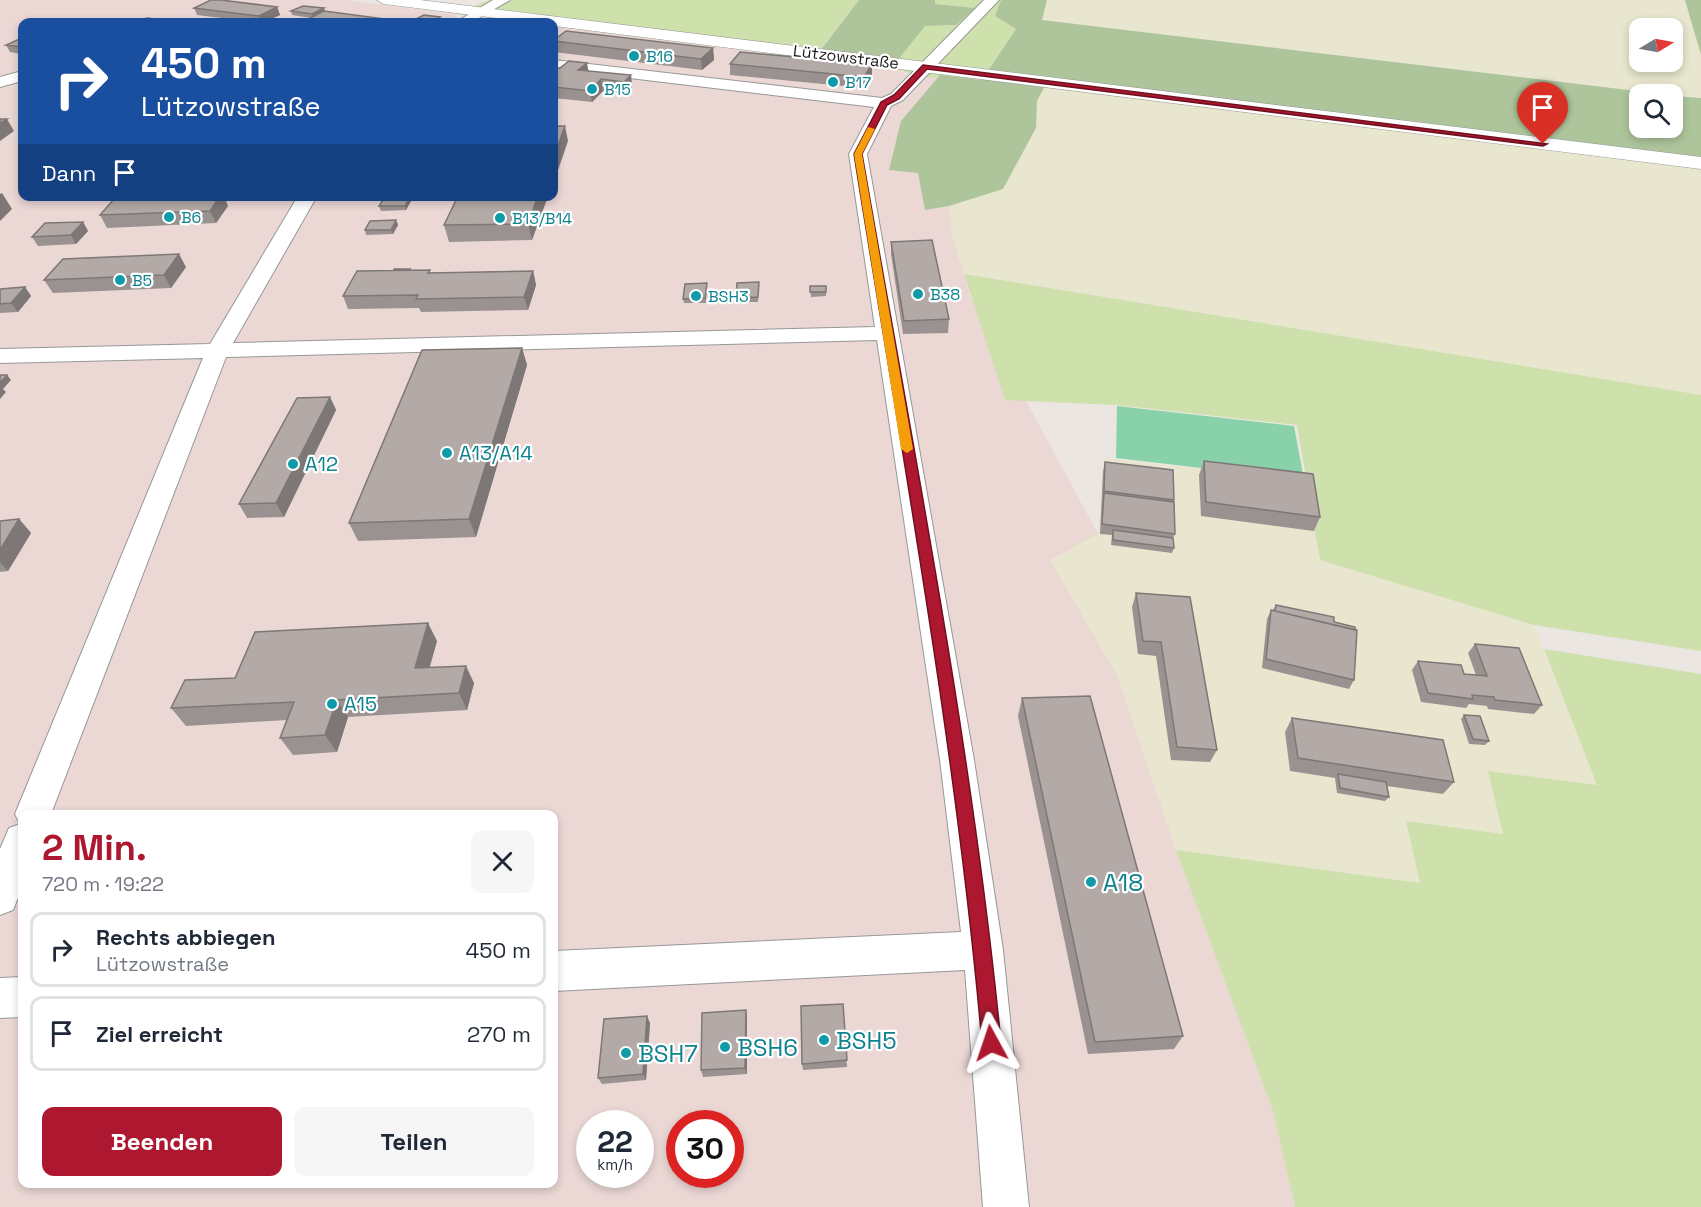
<!DOCTYPE html>
<html lang="de">
<head>
<meta charset="utf-8">
<style>
  :root { --surface:#fff; --page:#f6f6f7; --text:#1f2937; --muted:#747a83; --line:#e0e1e3; --accent:#ad1830 }
  body { margin:0; font-family:"Space Grotesk",sans-serif; background:var(--page); color:var(--text); height:100vh; display:flex; flex-direction:column; font-size:22px; white-space:nowrap }
  * { box-sizing:border-box; margin:0 }
  p { font-size:20px; color:var(--muted) }
  .icon { flex:none; width:33px; height:33px; fill:none; stroke:currentColor; stroke-width:2; stroke-linecap:round; stroke-linejoin:round }
  .map { position:relative; flex:1; overflow:hidden }
  .sheet { position:absolute; left:18px; top:810px; width:540px; height:378px; display:flex; flex-direction:column; background:var(--surface); border-radius:12px; box-shadow:0 3px 9px #0003 }
  .sheet>* { flex:none }
  .guide { position:absolute; left:18px; top:18px; width:540px; height:183px; border-radius:12px; box-shadow:0 3px 9px #0003; background:#1a4fa0; color:#fff; overflow:hidden }
  .needle { width:39px; rotate:80deg }
  .fabs { position:absolute; left:1629px; top:18px; display:grid; gap:12px }
  .fabs a { display:grid; place-items:center; width:54px; height:54px; border-radius:12px; background:var(--surface); box-shadow:0 3px 9px #0003; font-size:30px }
  .speed { position:absolute; left:576px; top:1110px; display:flex; gap:12px; font-size:30px; font-weight:700; text-align:center }
  .speed>* { display:grid; place-content:center; width:78px; height:78px; border-radius:50%; background:var(--surface); box-shadow:0 3px 9px #0003; line-height:1 }
  .speed small { font-size:15px; font-weight:400 }
  .speed .limit { border:9px solid #d22; background:#fff; color:#111 }
  .pin { position:absolute; display:grid; place-items:center; width:51px; height:51px; color:#fff; margin:-62px -26px; border-radius:50% 50% 50% 0; rotate:-45deg; box-shadow:0 0 6px #0007 }
  .pin .icon { rotate:45deg }
  .me { position:absolute; width:66px; margin:-33px; rotate:355deg; stroke-linejoin:round; filter:drop-shadow(0 0 4px #0008) }
  .turn { display:flex; align-items:center; gap:21px; height:126px; padding:0 24px; font-size:27px }
  .turn .icon { width:78px; height:78px; stroke-width:2.5 }
  .turn b { display:block; font-size:42px; line-height:51px }
  .then { display:flex; align-items:center; height:57px; padding:0 24px; background:#0003; gap:12px; font-size:22px }
  .round { display:grid; place-items:center; flex:none; width:63px; height:63px; border-radius:12px; background:var(--page) }
  .headline { display:flex; align-items:center; justify-content:space-between; height:102px; padding:0 24px }
  h1 { font-size:36px; font-weight:800; line-height:45px; color:var(--accent) }
  .button { display:flex; gap:12px; margin-top:auto; padding:12px 24px }
  .button a { flex:1; height:69px; border-radius:12px; background:var(--accent); color:#fff; font-size:24px; font-weight:800; line-height:69px; text-align:center }
  .button a+a { background:var(--page); color:var(--text) }
  ul { padding:0; list-style:none }
  li { display:flex; align-items:center; gap:18px; height:75px; margin:0 12px 9px; padding:0 12px; border:3px solid var(--line); border-radius:12px }
  li div { flex:1 }
  li b { display:block; font-size:22px }
  li em { font-style:normal }
  .map>svg:first-child { display:block }
  .military { fill:#ebd8d5; fill-rule:evenodd }
  .farmland { fill:#e8e6ce; fill-rule:evenodd }
  .grass { fill:#cee0ac }
  .forest { fill:#aec59b }
  .pitch { fill:#88d1a9 }
  .lines { fill:none; stroke-linecap:round; stroke-linejoin:round }
  .minor-casing { stroke:#979797; stroke-width:2 }
  .tertiary-casing { stroke:#979797; stroke-width:1 }
  .minor { fill:#fff; fill-rule:evenodd }
  .tertiary { fill:#fff; fill-rule:evenodd }
  .wall { fill:#9a9290 }
  .shaded-wall { fill:#7d7775 }
  .building { fill:#b3aaa7; stroke:#7d7775; stroke-width:1.5 }
  .route { fill:#ad1830; stroke:#70101f; stroke-width:1.5 }
  .slow { fill:#f59e0b }
  .culture-dot { fill:#0f9aa8; stroke:#fff; stroke-width:2 }
  .labels { text-anchor:middle; dominant-baseline:central; stroke-width:4.5; stroke-linejoin:round; paint-order:stroke }
  .far-culture-label { font-size:16px; fill:#0d838f; stroke:#fff; text-anchor:start }
  .far-street-label { font-size:16px; fill:#1a1a1a; stroke:#fff }
  .culture-label { font-size:20px; fill:#0d838f; stroke:#fff; text-anchor:start }
  .near-culture-label { font-size:24px; fill:#0d838f; stroke:#fff; text-anchor:start }
</style>
</head>
<body>
<div class="map">
<svg width="1701" height="1207" viewBox="0 0 1701 1207">
  <rect width="100%" height="100%" fill="#ebe6e1"/>
  <!-- military -->
  <path class="military" d="M0 0H346L454 14 456 20 475 22 493 19 523 22H22V196H554V26L900 70 905 74 926 77 940 75 952 235 972 301 1098 534 1051 560 1118 677 1176 850 1273 1111 1295 1207H0ZM22 814H554V1184H22ZM590 1124H640V1174H590ZM680 1124H730V1174H680Z"/>
  <!-- farmland -->
  <path class="farmland" d="M1047 0H1685L1701 55V98L1042 20ZM1640 28H1672V62H1640Z
    M1046 84 1701 169V395L964 274 952 235 949 206 1003 188 1036 128 1037 101Z
    M1103 458 1306 481 1321 560 1534 625 1597 785 1488 771 1504 834 1406 821 1420 883 1176 850 1118 677 1050 560 1098 534Z"/>
  <!-- grass -->
  <path class="grass" d="M489 0H859L819 51 925 26 956 25 974 8 935 4V0H1001L995 16 1016 29 989 68 991 78 981 80 916 76 900 70 554 26V22H523L454 14Z
    M964 274 1701 395V651L1534 625 1320 560 1297 425 1117 405 1005 400Z
    M1544 649 1701 674V1207H1295L1273 1111 1176 850 1420 883 1406 821 1503 834 1488 771 1597 785Z"/>
  <!-- forest -->
  <path class="forest" d="M859 0H935V4L975 8 956 25 925 26 897 61 819 52Z
    M1001 0H1047L1042 20 1662 94H1640V128H1672L1673 96 1701 98V157L1048 80 1037 101 1036 128 1003 189 949 206 925 210 918 173 889 170 901 121 940 75 981 80 991 78 989 69 1016 29 995 16Z
    M1685 0H1701V55Z"/>
  <!-- pitch -->
  <path class="pitch" d="M1117 406 1294 426 1304 480 1116 458Z"/>
  <g class="lines">
    <defs>
      <path id="minor" d="M493 0H510L472 22H456Z
        M984 0H999L903 100 891 106 867 154 974 760 1003 950 1029 1207H983L965 970 554 991V951L961 932 940 760 877 340 226 357 51 814H22V888L13 910 0 915V849L9 828 20 824 15 814 203 358 0 363V349L210 344 298 196H317L233 343 875 327 849 154 874 107 554 69V60L882 98 891 94Z
        M22 71V81L0 87V77Z
        M22 977V1017L0 1018V978Z"/>
      <path id="tertiary" d="M377 0H420L1701 157V169L554 26V22H528L384 4Z"/>
    </defs>
    <!-- minor casing -->
    <use href="#minor" class="minor-casing"/>
    <!-- tertiary casing -->
    <use href="#tertiary" class="tertiary-casing"/>
    <!-- minor -->
    <use href="#minor" class="minor"/>
    <!-- tertiary -->
    <use href="#tertiary" class="tertiary"/>
  </g>
  <!-- wall -->
  <path class="wall" d="M277 7 280 15 264 22H254L197 15 194 8Z
    M291 11H325L394 22H307L306 20 311 18 292 15Z
    M22 38V54L10 52 6 45Z
    M554 40 713 48 714 60 702 70 554 52Z
    M730 64 872 75 864 88 730 75Z
    M554 68 631 75 632 87 626 93 603 91 592 102 554 98Z
    M458 196H548L532 240 449 242 444 225Z
    M411 201 406 210 381 211 379 206Z
    M228 206 216 223 107 228 100 215Z
    M396 220 398 225 393 234 366 235 365 230Z
    M83 222 88 231 76 244 38 246 32 237Z
    M891 242 949 319 948 333 903 334 891 254Z
    M186 267 171 288 53 293 44 280Z
    M410 269V270L431 273 533 271 536 285 528 310 421 312 419 308 348 309 343 296 394 270Z
    M810 286H826V296L811 297Z
    M25 287 31 296 18 312 0 313V289Z
    M759 287 758 302H737L736 298Z
    M707 288 706 303H684L683 299Z
    M522 348 527 365 476 537 358 541 349 523Z
    M330 397 336 410 284 517 247 518 239 504Z
    M1204 461 1320 517 1314 531 1201 516 1199 475Z
    M1105 462 1174 500 1173 502 1175 534 1173 538 1174 548 1172 553 1111 545 1112 535 1100 534 1103 471Z
    M19 519 31 533 8 571 0 572V521Z
    M1136 593 1217 750 1210 762 1171 760 1156 656 1138 654 1132 607Z
    M1276 605 1334 622 1354 680 1349 689 1262 668 1267 619 1271 610H1273Z
    M437 641 430 667 474 683 467 710 348 717 337 752 293 755 280 738 287 720 186 726 171 708 235 678Z
    M1475 644 1542 705 1534 714 1488 709 1487 706 1469 704 1466 708 1421 702 1412 670 1418 661 1464 674 1476 675 1468 653Z
    M1022 698 1183 1036 1174 1049 1088 1054 1018 716Z
    M1464 715 1489 741 1485 745 1469 744 1461 719Z
    M1292 718 1454 782 1443 794 1387 786 1389 797 1385 801 1337 793 1335 778 1290 771 1285 732Z
    M843 1004 847 1067 803 1070 802 1064Z
    M747 1017V1074L703 1077 701 1070Z
    M650 1023 646 1080 602 1084 598 1078Z"/>
  <!-- shaded-wall -->
  <path class="shaded-wall" d="M277 7 280 15 264 22H261L259 16Z
    M324 8 325 12 313 18 312 14Z
    M440 17 441 21 438 22H431Z
    M713 48 714 60 702 70 701 59Z
    M587 63 589 74 578 70Z
    M872 64V75L864 88V77Z
    M631 75 632 87 626 93 624 82Z
    M601 79 603 91 592 102 590 91Z
    M7 119 14 131 0 141V123Z
    M565 126 568 141 554 182V157Z
    M2 193 12 209 0 221V194Z
    M220 196H224L228 206 216 223 210 211Z
    M538 196H548L532 240 528 224Z
    M410 197 411 201 406 210 405 206Z
    M396 220 398 225 393 234 391 230Z
    M83 222 88 231 76 244 71 235Z
    M179 254 186 267 171 288 164 275Z
    M533 271 536 285 528 310 524 297Z
    M25 287 31 296 18 312 11 303Z
    M522 348 527 365 476 537 469 519Z
    M7 375 11 380 3 389 6 392 0 399V383Z
    M330 397 336 410 284 517 276 503Z
    M19 519 31 533 8 571 0 562V550Z
    M428 623 437 641 424 685 415 668Z
    M466 666 474 683 467 710 459 693Z
    M337 700 348 717 337 752 325 735Z
    M746 1010 747 1017V1074L745 1068Z
    M647 1016 650 1023 646 1080 643 1074Z"/>
  <!-- building -->
  <path class="building" d="M211 0H221L277 7 259 16 194 8Z
    M303 6 324 8 312 14 291 11Z
    M324 11 393 20 388 22H325L306 20Z
    M424 15 440 17 431 22H410Z
    M147 18 182 22H136Z
    M566 31 713 48 701 59 554 41V40Z
    M22 38V47L6 45Z
    M740 52 872 64 864 77 730 64Z
    M569 61 587 63 578 70 631 75 624 82 601 79 590 91 554 87V68H560Z
    M0 119H7L0 123Z
    M554 126H565L554 157Z
    M140 196H220L210 211 100 215 115 198Z
    M458 196H538L528 224 444 225Z
    M385 197H410L405 206H379Z
    M396 220 391 230H365L370 221Z
    M83 222 71 235 32 237 45 223Z
    M932 240 949 319 904 321 891 242Z
    M179 254 164 275 44 280 63 259Z
    M394 269H410L409 270H394Z
    M430 270 428 273 533 271 524 297 416 299 418 295 343 296 357 271Z
    M759 282 758 297 736 298 737 283Z
    M707 283 705 298 683 299 685 284Z
    M810 286H826V292H810Z
    M25 287 11 303 0 304V289Z
    M522 348 469 519 349 523 422 350Z
    M0 375H7L0 383Z
    M330 397 276 503 239 504 297 398Z
    M1204 461 1313 474 1320 517 1206 502Z
    M1105 462 1173 470 1174 500 1104 491Z
    M1104 493 1174 502 1175 534 1102 524Z
    M19 519 0 550V521Z
    M1113 530 1173 538 1174 548 1113 540Z
    M1136 593 1190 597 1217 750 1177 747 1161 642 1143 641Z
    M1276 605 1334 617V622L1355 627V630L1275 611Z
    M1271 610 1357 630 1354 680 1266 659Z
    M428 623 415 668 466 666 459 693 337 700 325 735 280 738 294 702 171 708 185 680 235 678 255 632Z
    M1475 644 1519 648 1542 705 1495 700 1494 697 1472 695 1473 699 1428 693 1418 661 1461 665 1464 674 1487 676Z
    M1090 696 1183 1036 1095 1042 1022 698Z
    M1464 715 1480 716 1489 741 1473 739Z
    M1292 718 1443 740 1454 782 1298 758Z
    M1338 774 1386 782 1389 797 1340 788Z
    M843 1004 847 1060 802 1064 801 1006Z
    M746 1010 745 1068 701 1070 702 1013Z
    M647 1016 643 1074 598 1078 604 1019Z"/>
  <!-- route -->
  <path class="route" d="M923 65 1547 144 1543 146 927 69 899 99 887 105 862 154C913 449 972 745 1001 1043L998 1050 991 1053 984 1050 982 1043C956 745 901 449 854 154L881 102 894 95Z"/>
  <!-- slow -->
  <path class="slow" d="M868 127 875 129 862 154 913 449 907 453 901 449 854 154Z"/>
  <!-- markers -->
  <g class="culture-dot">
    <circle cx="634" cy="56" r="6"/>
    <circle cx="833" cy="82" r="6"/>
    <circle cx="592" cy="89" r="6"/>
    <circle cx="169" cy="217" r="6"/>
    <circle cx="500" cy="218" r="6"/>
    <circle cx="120" cy="280" r="6"/>
    <circle cx="918" cy="294" r="6"/>
    <circle cx="696" cy="296" r="6"/>
    <circle cx="447" cy="453" r="6"/>
    <circle cx="293" cy="464" r="6"/>
    <circle cx="332" cy="704" r="6"/>
    <circle cx="1091" cy="882" r="6"/>
    <circle cx="824" cy="1040" r="6"/>
    <circle cx="725" cy="1047" r="6"/>
    <circle cx="626" cy="1053" r="6"/>
  </g>
  <g class="labels">
    <!-- far-culture labels -->
    <g class="far-culture-label">
      <text x="646" y="56">B16</text>
      <text x="845" y="82">B17</text>
      <text x="604" y="89">B15</text>
      <text x="181" y="217">B6</text>
      <text x="512" y="218">B13/B14</text>
      <text x="132" y="280">B5</text>
      <text x="930" y="294">B38</text>
      <text x="708" y="296">BSH3</text>
    </g>
    <!-- far-street labels -->
    <g class="far-street-label">
      <text transform="translate(846 57) rotate(7)">Lützowstraße</text>
    </g>
    <!-- culture labels -->
    <g class="culture-label">
      <text x="459" y="453">A13/A14</text>
      <text x="305" y="464">A12</text>
      <text x="344" y="704">A15</text>
    </g>
    <!-- near-culture labels -->
    <g class="near-culture-label">
      <text x="1103" y="882">A18</text>
      <text x="836" y="1040">BSH5</text>
      <text x="737" y="1047">BSH6</text>
      <text x="638" y="1053">BSH7</text>
    </g>
  </g>
</svg>
<div class="fabs">
<a><svg class="needle" viewBox="-14 -14 28 28"><path d="M0-13l5 13h-10z" fill="#e53935"/><path d="M0 13l5-13h-10z" fill="#747a83"/></svg></a>
<a><svg class="icon" aria-label="search" viewBox="0 0 24 24"><circle cx="10" cy="10" r="6"/><path d="M15 15l6 6"/></svg></a>
</div>
<div class="speed"><div>22<small>km/h</small></div><div class="limit">30</div></div>
<div class="pin" style="left:1543px;top:144px;background:#d93025"><svg class="icon" aria-label="arrive" viewBox="0 0 24 24"><path d="M6 21V4h12l-3 4 3 4H6"/></svg></div>
<svg class="me" style="left:991px;top:1043px" viewBox="-20 -20 40 40"><path d="M0-17L14 15 0 8-14 15z" fill="#ad1830" stroke="#fff" stroke-width="4"/></svg>
<div class="guide">
<div class="turn"><svg class="icon" aria-label="right" viewBox="0 0 24 24"><path d="M7 20v-9h11M14 6l5 5-5 5"/></svg><div><b>450 m</b>Lützowstraße</div></div>
<div class="then">Dann<svg class="icon" aria-label="arrive" viewBox="0 0 24 24"><path d="M6 21V4h12l-3 4 3 4H6"/></svg></div>
</div>
<section class="sheet">
<div class="headline"><div><h1>2 Min.</h1><p>720 m · 19:22</p></div><a class="round"><svg class="icon" aria-label="close" viewBox="0 0 24 24"><path d="M6 6l12 12M18 6L6 18"/></svg></a></div>
<ul>
<li><svg class="icon" aria-label="right" viewBox="0 0 24 24"><path d="M7 20v-9h11M14 6l5 5-5 5"/></svg><div><b>Rechts abbiegen</b><p>Lützowstraße</p></div><em>450 m</em></li>
<li><svg class="icon" aria-label="arrive" viewBox="0 0 24 24"><path d="M6 21V4h12l-3 4 3 4H6"/></svg><div><b>Ziel erreicht</b></div><em>270 m</em></li>
</ul>
<div class="button"><a>Beenden</a><a>Teilen</a></div>
</section>
</div>
</body>
</html>
